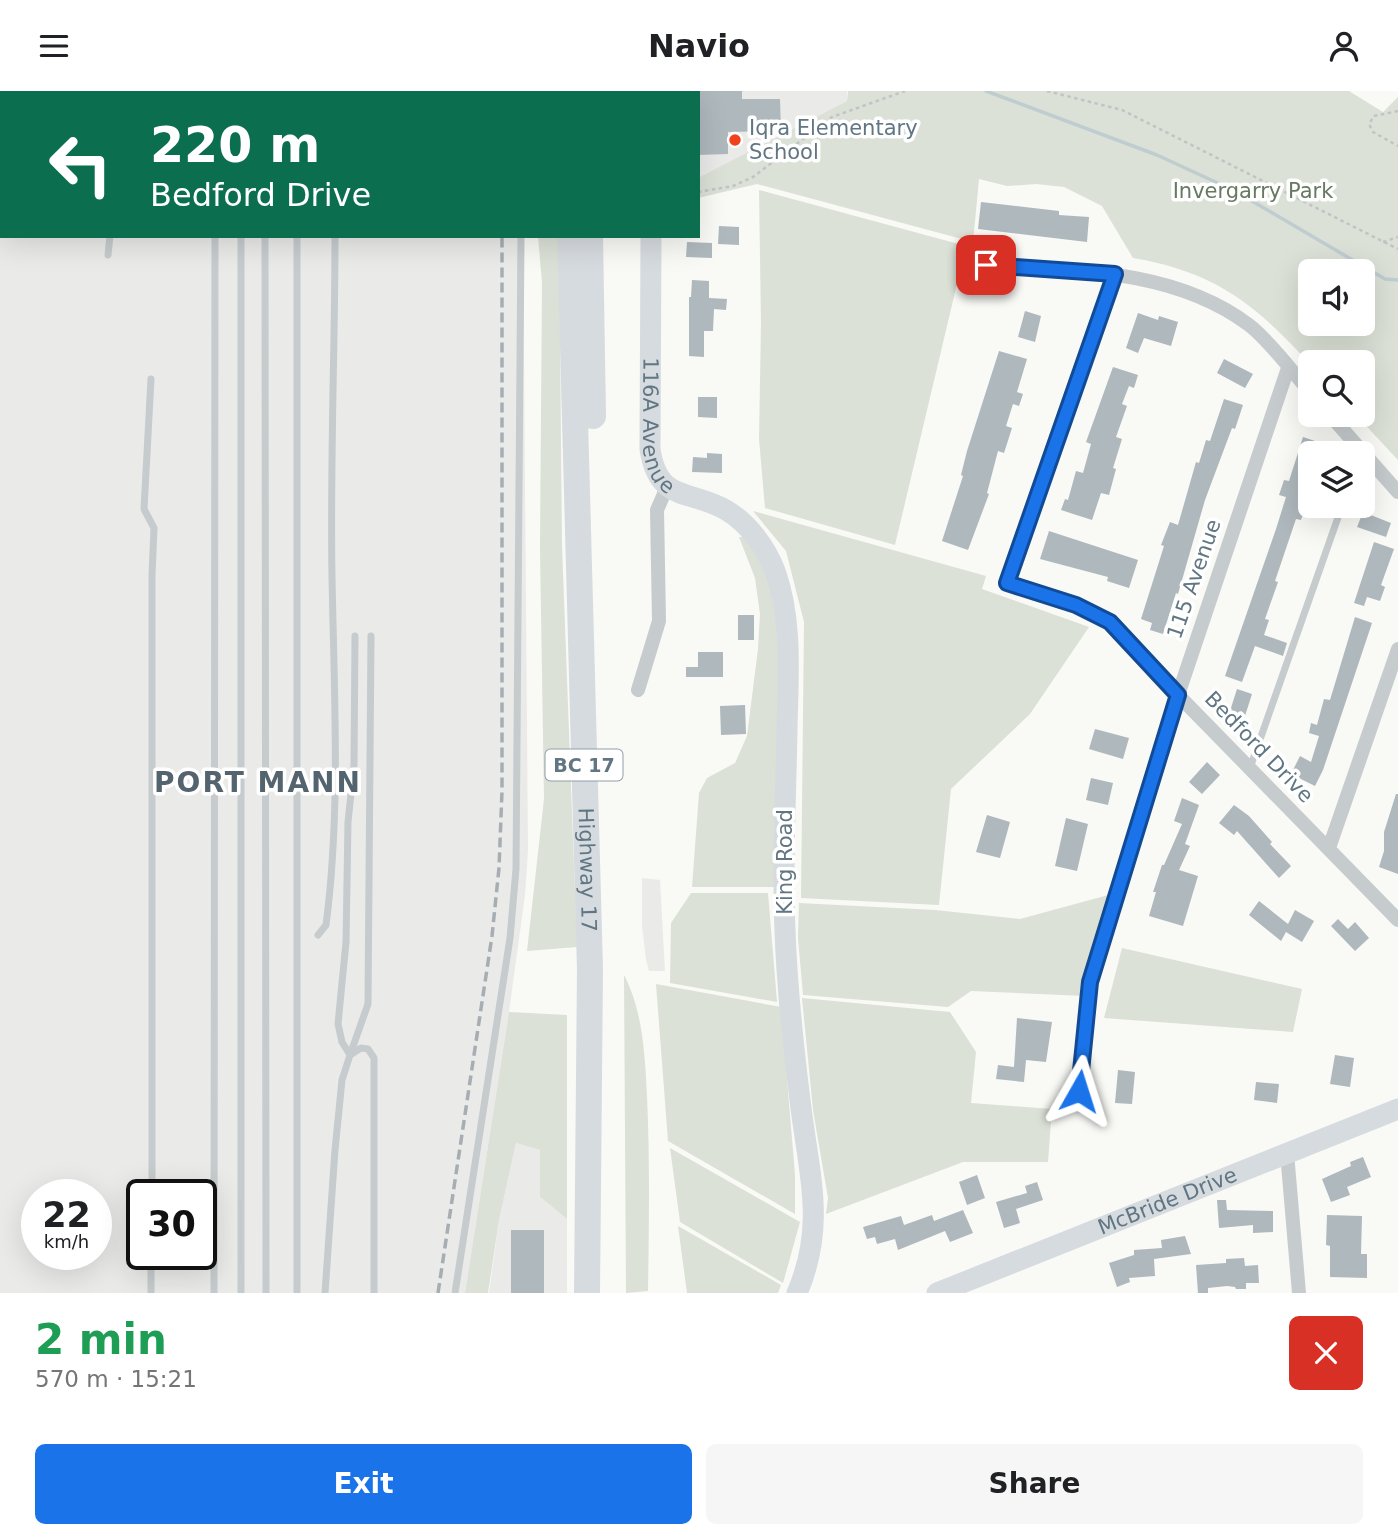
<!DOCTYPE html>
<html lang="en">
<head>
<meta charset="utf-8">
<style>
  :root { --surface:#fff; --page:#f6f6f6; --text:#202124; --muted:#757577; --accent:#1a73e8 }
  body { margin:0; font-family:"DejaVu Sans",sans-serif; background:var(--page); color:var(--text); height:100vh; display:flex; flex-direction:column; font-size:26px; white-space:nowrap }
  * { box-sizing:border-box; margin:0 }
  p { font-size:23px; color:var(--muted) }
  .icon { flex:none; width:38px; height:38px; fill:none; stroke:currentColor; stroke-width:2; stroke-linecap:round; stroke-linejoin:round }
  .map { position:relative; height:1202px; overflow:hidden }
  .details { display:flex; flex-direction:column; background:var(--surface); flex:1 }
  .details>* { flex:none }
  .top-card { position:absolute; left:0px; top:0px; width:700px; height:147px; box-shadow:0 7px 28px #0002; background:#0b6e4f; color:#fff; overflow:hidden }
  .controls { position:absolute; left:1298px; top:168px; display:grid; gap:14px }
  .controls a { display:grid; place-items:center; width:77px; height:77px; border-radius:10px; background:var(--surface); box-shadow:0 7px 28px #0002; font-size:35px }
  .speed { position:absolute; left:21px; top:1088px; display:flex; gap:14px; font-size:35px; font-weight:700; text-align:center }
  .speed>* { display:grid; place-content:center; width:91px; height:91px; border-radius:50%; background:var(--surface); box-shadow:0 7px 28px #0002; line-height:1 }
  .speed small { font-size:18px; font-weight:400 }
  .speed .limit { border:4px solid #111; border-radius:10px; background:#fff; color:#111 }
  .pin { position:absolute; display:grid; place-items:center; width:60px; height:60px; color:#fff; margin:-30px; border-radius:14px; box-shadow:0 4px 10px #0006 }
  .me { position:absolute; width:77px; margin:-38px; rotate:6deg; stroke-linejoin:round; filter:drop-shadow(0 0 5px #0008) }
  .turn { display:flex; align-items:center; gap:24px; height:147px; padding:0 35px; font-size:32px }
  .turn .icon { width:91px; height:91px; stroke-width:2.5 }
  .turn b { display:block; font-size:49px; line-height:60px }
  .round { display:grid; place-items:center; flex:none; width:74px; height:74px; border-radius:10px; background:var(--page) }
  .head { display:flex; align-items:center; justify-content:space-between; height:119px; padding:0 35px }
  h1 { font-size:42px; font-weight:700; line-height:52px; color:#1e9e55 }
  .button { display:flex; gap:14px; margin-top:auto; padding:14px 35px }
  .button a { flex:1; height:80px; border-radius:10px; background:var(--accent); color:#fff; font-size:28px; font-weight:700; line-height:80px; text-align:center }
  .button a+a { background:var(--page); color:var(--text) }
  header { display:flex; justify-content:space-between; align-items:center; height:91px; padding:0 35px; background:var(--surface); font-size:32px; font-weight:700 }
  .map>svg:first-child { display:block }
  .built { fill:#eaeae9; fill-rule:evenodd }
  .green { fill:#dbe1d6; fill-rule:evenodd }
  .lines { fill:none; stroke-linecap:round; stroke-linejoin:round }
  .stream { stroke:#bfccd0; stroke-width:3.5 }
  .building { fill:#aeb8bd }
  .path { stroke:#c1c4c6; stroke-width:2.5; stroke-dasharray:3.5 3.5; stroke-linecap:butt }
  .lane { stroke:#c6cbce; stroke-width:7 }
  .street { stroke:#c6cbce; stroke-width:14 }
  .secondary { stroke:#d6dbdf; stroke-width:21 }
  .highway { stroke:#d6dbdf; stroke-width:26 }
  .rail { stroke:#a6aeb3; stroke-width:3.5; stroke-dasharray:10 5; stroke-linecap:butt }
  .route-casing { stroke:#114b97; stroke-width:18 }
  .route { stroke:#1a73e8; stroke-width:12 }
  .poi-dot { fill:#f1421e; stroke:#fff; stroke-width:2.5 }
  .labels { text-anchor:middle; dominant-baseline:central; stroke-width:7; stroke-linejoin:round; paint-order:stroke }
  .shield { fill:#fff; stroke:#909fa8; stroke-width:2 }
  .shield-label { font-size:19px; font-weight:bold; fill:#617683 }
  .poi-label { font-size:21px; fill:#617683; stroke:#fff; text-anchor:start }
  .park-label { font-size:21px; fill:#677a61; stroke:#fff }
  .street-label { font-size:21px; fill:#617683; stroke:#fff }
  .district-label { font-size:28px; font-weight:bold; letter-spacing:2px; fill:#54646e; stroke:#fff }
</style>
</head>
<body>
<header><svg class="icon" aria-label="menu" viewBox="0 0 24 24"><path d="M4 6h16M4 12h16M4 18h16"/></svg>Navio<svg class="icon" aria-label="person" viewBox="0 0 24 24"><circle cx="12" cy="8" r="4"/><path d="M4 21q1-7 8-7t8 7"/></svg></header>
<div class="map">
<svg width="1398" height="1202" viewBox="0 0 1398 1202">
  <rect width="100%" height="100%" fill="#f9f9f6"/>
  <!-- built -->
  <path class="built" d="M0 0H514V2H2V145H523L528 759 525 804 509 921 465 1202H0ZM37 1104H96V1164H37ZM142 1104H201V1164H142Z
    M673 0H847V10L698 88V2Z
    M642 787 660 789 665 880H649L646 869 642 835Z
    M516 1052 540 1059V1106L567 1128V1202H489L499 1129Z"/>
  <!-- green -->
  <path class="green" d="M848 0H1349L1383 21 1398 6V369L1356 324H1363V271H1311V274C1256 214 1216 181 1133 167L1102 115 1064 96 1036 93 1007 95 979 88 973 151 757 93 698 107V87L847 10ZM1311 180H1363V233H1311Z
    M759 99 966 155 895 454 765 417 759 348 761 232Z
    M538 145H559L562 454 577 856 527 860 544 708 540 458 542 192Z
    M753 420 986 485 982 498 1089 536 1030 623 951 698 939 814 801 807 804 531 786 460Z
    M739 446H748L767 481 779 528 780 611 774 796H692L699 702 707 687 735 672 747 645 758 558 760 523 755 487Z
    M691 802H768L777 911 670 892 671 832Z
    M1112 803 1085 905 971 900 948 916 803 904 798 847 799 812 935 819 1020 828Z
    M1122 857 1302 898 1293 941 1104 927Z
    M624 884C643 920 645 965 647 1005 650 1070 649 1135 648 1200L626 1202Z
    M656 893 781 916 795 1084V1123L668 1050Z
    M802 907 950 921 976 961 971 1012 1052 1018 1048 1071H963L826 1123 828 1107 813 1019Z
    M509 921 567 924V1128L540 1106V1059L516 1052 499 1129 488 1202H465Z
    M670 1057 800 1131 783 1192 680 1131Z
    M678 1135 781 1194 778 1202H687Z"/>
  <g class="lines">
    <!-- stream -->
    <path class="stream" d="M986 0 1157 64 1235 100 1385 188 1398 189"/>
  </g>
  <!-- building -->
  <path class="building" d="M698 0H742V8H780L781 40 728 41V63L698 64Z
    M981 111 1059 120V124L1089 126 1087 151 978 138Z
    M719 135 739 136V154L718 153Z
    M687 151 712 152V167L686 166Z
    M692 189 709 190V207L727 208 726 219 714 218 713 240H704V266L689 265V206H691Z
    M1025 220 1041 225 1035 251 1018 246Z
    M1138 222 1158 229 1159 225 1178 231 1171 255 1144 247 1138 262 1126 257Z
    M999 260 1027 268 1017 301 1023 303 1019 315 1013 313 1006 335 1012 337 1004 362 998 360 987 402 989 403 968 459 942 450 963 385 961 384 967 360Z
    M1224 268 1253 283 1245 297 1217 282Z
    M1113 276 1138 284 1134 297 1129 295 1122 313 1127 315 1116 346 1122 348 1113 377 1116 378 1109 404 1101 402 1092 429 1061 419 1065 408 1068 409 1076 380 1083 382 1091 353 1086 351Z
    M698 306H717V327L698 326Z
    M1224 308 1243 314 1235 338 1232 337 1205 409 1178 503 1176 502 1163 543 1150 539 1152 532 1141 528 1164 455 1161 454 1170 431 1178 434 1196 371 1199 372 1206 349 1210 350Z
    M1303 346 1315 350 1311 362V401L1301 429 1296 428 1275 490 1278 491 1265 528 1269 529 1264 544 1287 552 1283 565 1255 555 1242 591 1225 585 1276 438 1286 406 1279 404 1284 389 1289 390Z
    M707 362 722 363V382L692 381 693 366 707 367Z
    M1363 421 1391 432 1386 446 1357 436Z
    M1049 440 1138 469 1129 497 1107 490 1108 486 1040 468Z
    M1374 451 1394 458 1381 494 1385 496 1380 510 1367 506 1364 515 1354 512Z
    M738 524H754V549H738Z
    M1355 526 1372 532 1323 679 1315 695 1291 683 1300 665 1311 671 1319 645 1309 642 1311 632 1317 634 1324 608 1330 609Z
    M698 561H723V586H686V576H698Z
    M1237 598 1252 603 1244 628 1229 623Z
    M745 614 746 643 721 644 720 615Z
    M1095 638 1129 647 1123 668 1089 658Z
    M1207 671 1220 684 1202 703 1189 691Z
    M1091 687 1113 692 1108 714 1086 709Z
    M1396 703H1398V783L1379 776 1384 760V741Z
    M1182 707 1199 714 1185 753 1190 755 1179 779 1198 785 1183 835 1149 825 1156 801H1153L1162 774H1164L1182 733 1174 730Z
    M1234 714 1249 725 1272 751 1270 753 1291 775 1279 787 1237 740 1234 744 1219 732Z
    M987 724 1010 731 1000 767 976 761Z
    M1066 727 1088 733 1077 780 1055 775Z
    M1259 810 1288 833 1295 819 1314 830 1302 851 1286 841 1281 850 1249 824Z
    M1338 828 1348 838 1355 831 1369 847 1355 860 1331 835Z
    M1017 927 1052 931 1046 971 1026 969 1024 991 996 988 998 974 1014 976Z
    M1335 964 1354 967 1350 996 1330 993Z
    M1118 979 1135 981 1132 1013 1115 1012Z
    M1256 991 1279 993 1277 1012 1254 1009Z
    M1363 1066 1371 1086 1347 1096 1350 1104 1331 1111 1322 1088 1351 1075 1350 1071Z
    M977 1084 985 1107 967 1114 959 1091Z
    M1037 1091 1043 1109 1016 1118 1020 1132 1004 1137 996 1111 1027 1102 1025 1095Z
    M1217 1109H1226L1227 1119 1273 1120V1141L1253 1142V1134L1219 1137Z
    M963 1119 973 1142 950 1151 945 1140 898 1159 895 1148 877 1153 875 1146 867 1148 863 1136 901 1125 904 1134 932 1124 934 1130Z
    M1327 1124 1362 1125 1361 1163H1367V1187L1330 1186V1155L1326 1154Z
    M511 1139H544V1202H511Z
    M1185 1145 1191 1163 1154 1168 1155 1185 1129 1187 1130 1191 1117 1196 1109 1172 1134 1164V1159L1162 1157 1161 1149Z
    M1244 1167 1245 1175 1258 1174 1259 1192H1246V1198H1236L1235 1196 1227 1195 1208 1197V1202H1198L1196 1174 1226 1172V1168Z"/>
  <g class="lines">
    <!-- path -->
    <path class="path" d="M1047 0 1122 19 1398 158
      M1398 20 1374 25 1369 33 1373 41 1398 55
      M698 101 733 95 753 86 832 26 905 0
      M1383 151 1398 146"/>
    <!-- lane -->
    <path class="lane" d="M265 0V2
      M508 0V2
      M128 2V0
      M215 2V0
      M241 2V0
      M297 2V0
      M336 2V0
      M0 10 1 0
      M265 145 266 1202
      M108 164 110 145
      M151 288 144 418 154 437 152 484V1104
      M355 545 354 674 348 731 346 851 338 933 342 951 350 964 368 913 371 545
      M1250 677 1342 415
      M318 844 326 834C341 719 334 600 332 485 330 372 335 258 335 145
      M151 1202V1164
      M214 1202 215 145
      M241 1202V145
      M297 1202V145
      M325 1202 335 1059 342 989 350 964 361 957 368 958 374 967V1202
      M455 1202 510 847 516 778 521 145"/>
    <!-- street -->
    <path class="street" d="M986 174C1074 179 1175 178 1249 234 1269 249 1294 283 1311 302
      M1115 183 1007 492 1076 514 1110 531 1178 604 1398 829
      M1330 324 1398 401
      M638 599 659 530 657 419 667 396
      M1329 757 1398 558
      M1079 1000 1090 891 1178 604 1288 277
      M1287 1062 1299 1202"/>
    <!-- secondary -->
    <g class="secondary">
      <path d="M651 0V2"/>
      <path id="s1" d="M651 145 650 358C658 412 690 398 726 419 748 432 766 456 775 480 793 530 788 586 787 638 786 705 782 773 785 840 787 896 793 953 800 1009 808 1080 827 1133 797 1202"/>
      <path id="s2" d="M937 1202 1398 1018"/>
    </g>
    <!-- highway -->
    <g class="highway">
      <path d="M573 2 574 0"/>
      <path d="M592 2V0"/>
      <path id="s3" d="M570 145 590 879 587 1202"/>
      <path d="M590 145 593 325"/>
    </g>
    <!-- rail -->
    <path class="rail" d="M489 0V2
      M12 2V0
      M0 101 2 87
      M438 1202 492 845 499 777 502 700V145"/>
  </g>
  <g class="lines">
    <defs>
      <path id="route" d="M986 174 1115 183 1007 492 1076 514 1110 531 1178 604 1090 891 1079 1000"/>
    </defs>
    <!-- route casing -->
    <use href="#route" class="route-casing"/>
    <!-- route -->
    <use href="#route" class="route"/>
  </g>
  <!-- markers -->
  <circle class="poi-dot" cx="735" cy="49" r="7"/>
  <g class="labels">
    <!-- shield labels -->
    <rect class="shield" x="545.5" y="658.5" width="77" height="31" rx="5"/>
    <g class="shield-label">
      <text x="584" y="674">BC 17</text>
    </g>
    <!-- poi labels -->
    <g class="poi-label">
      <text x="749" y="37">Iqra Elementary<tspan x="749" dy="24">School</tspan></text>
    </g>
    <!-- park labels -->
    <g class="park-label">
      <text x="1253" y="100">Invergarry Park</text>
    </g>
    <!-- street labels -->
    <g class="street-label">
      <text stroke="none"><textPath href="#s1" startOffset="191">116A Avenue</textPath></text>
      <text transform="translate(1194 488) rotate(-71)">115 Avenue</text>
      <text transform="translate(1259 656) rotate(46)">Bedford Drive</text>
      <text transform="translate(785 771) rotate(-90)">King Road</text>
      <text stroke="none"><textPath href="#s3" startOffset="634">Highway 17</textPath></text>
      <text stroke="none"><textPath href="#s2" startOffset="248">McBride Drive</textPath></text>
    </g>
    <!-- district labels -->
    <g class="district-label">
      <text x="258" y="691">PORT MANN</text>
    </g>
  </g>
</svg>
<div class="controls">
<a><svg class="icon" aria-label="sound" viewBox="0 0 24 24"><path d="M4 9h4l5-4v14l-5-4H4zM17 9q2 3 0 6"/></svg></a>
<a><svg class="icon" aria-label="search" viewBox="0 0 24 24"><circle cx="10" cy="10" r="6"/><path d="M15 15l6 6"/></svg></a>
<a><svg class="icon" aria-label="layers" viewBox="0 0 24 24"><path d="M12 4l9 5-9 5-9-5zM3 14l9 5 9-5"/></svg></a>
</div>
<div class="speed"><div>22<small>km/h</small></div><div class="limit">30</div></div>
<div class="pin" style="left:986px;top:174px;background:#d93025"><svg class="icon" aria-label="arrive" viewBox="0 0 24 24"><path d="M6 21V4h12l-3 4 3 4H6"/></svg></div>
<svg class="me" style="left:1079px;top:1000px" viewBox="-20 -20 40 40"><path d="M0-17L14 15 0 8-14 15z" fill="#1a73e8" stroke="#fff" stroke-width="4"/></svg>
<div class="top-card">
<div class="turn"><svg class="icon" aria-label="left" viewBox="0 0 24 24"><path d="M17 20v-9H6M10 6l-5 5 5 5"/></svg><div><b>220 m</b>Bedford Drive</div></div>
</div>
</div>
<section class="details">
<div class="head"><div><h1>2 min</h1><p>570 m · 15:21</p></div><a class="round" style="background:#d93025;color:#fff"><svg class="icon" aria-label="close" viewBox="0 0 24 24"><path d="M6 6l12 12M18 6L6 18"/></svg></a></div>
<div class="button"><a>Exit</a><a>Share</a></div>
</section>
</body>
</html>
